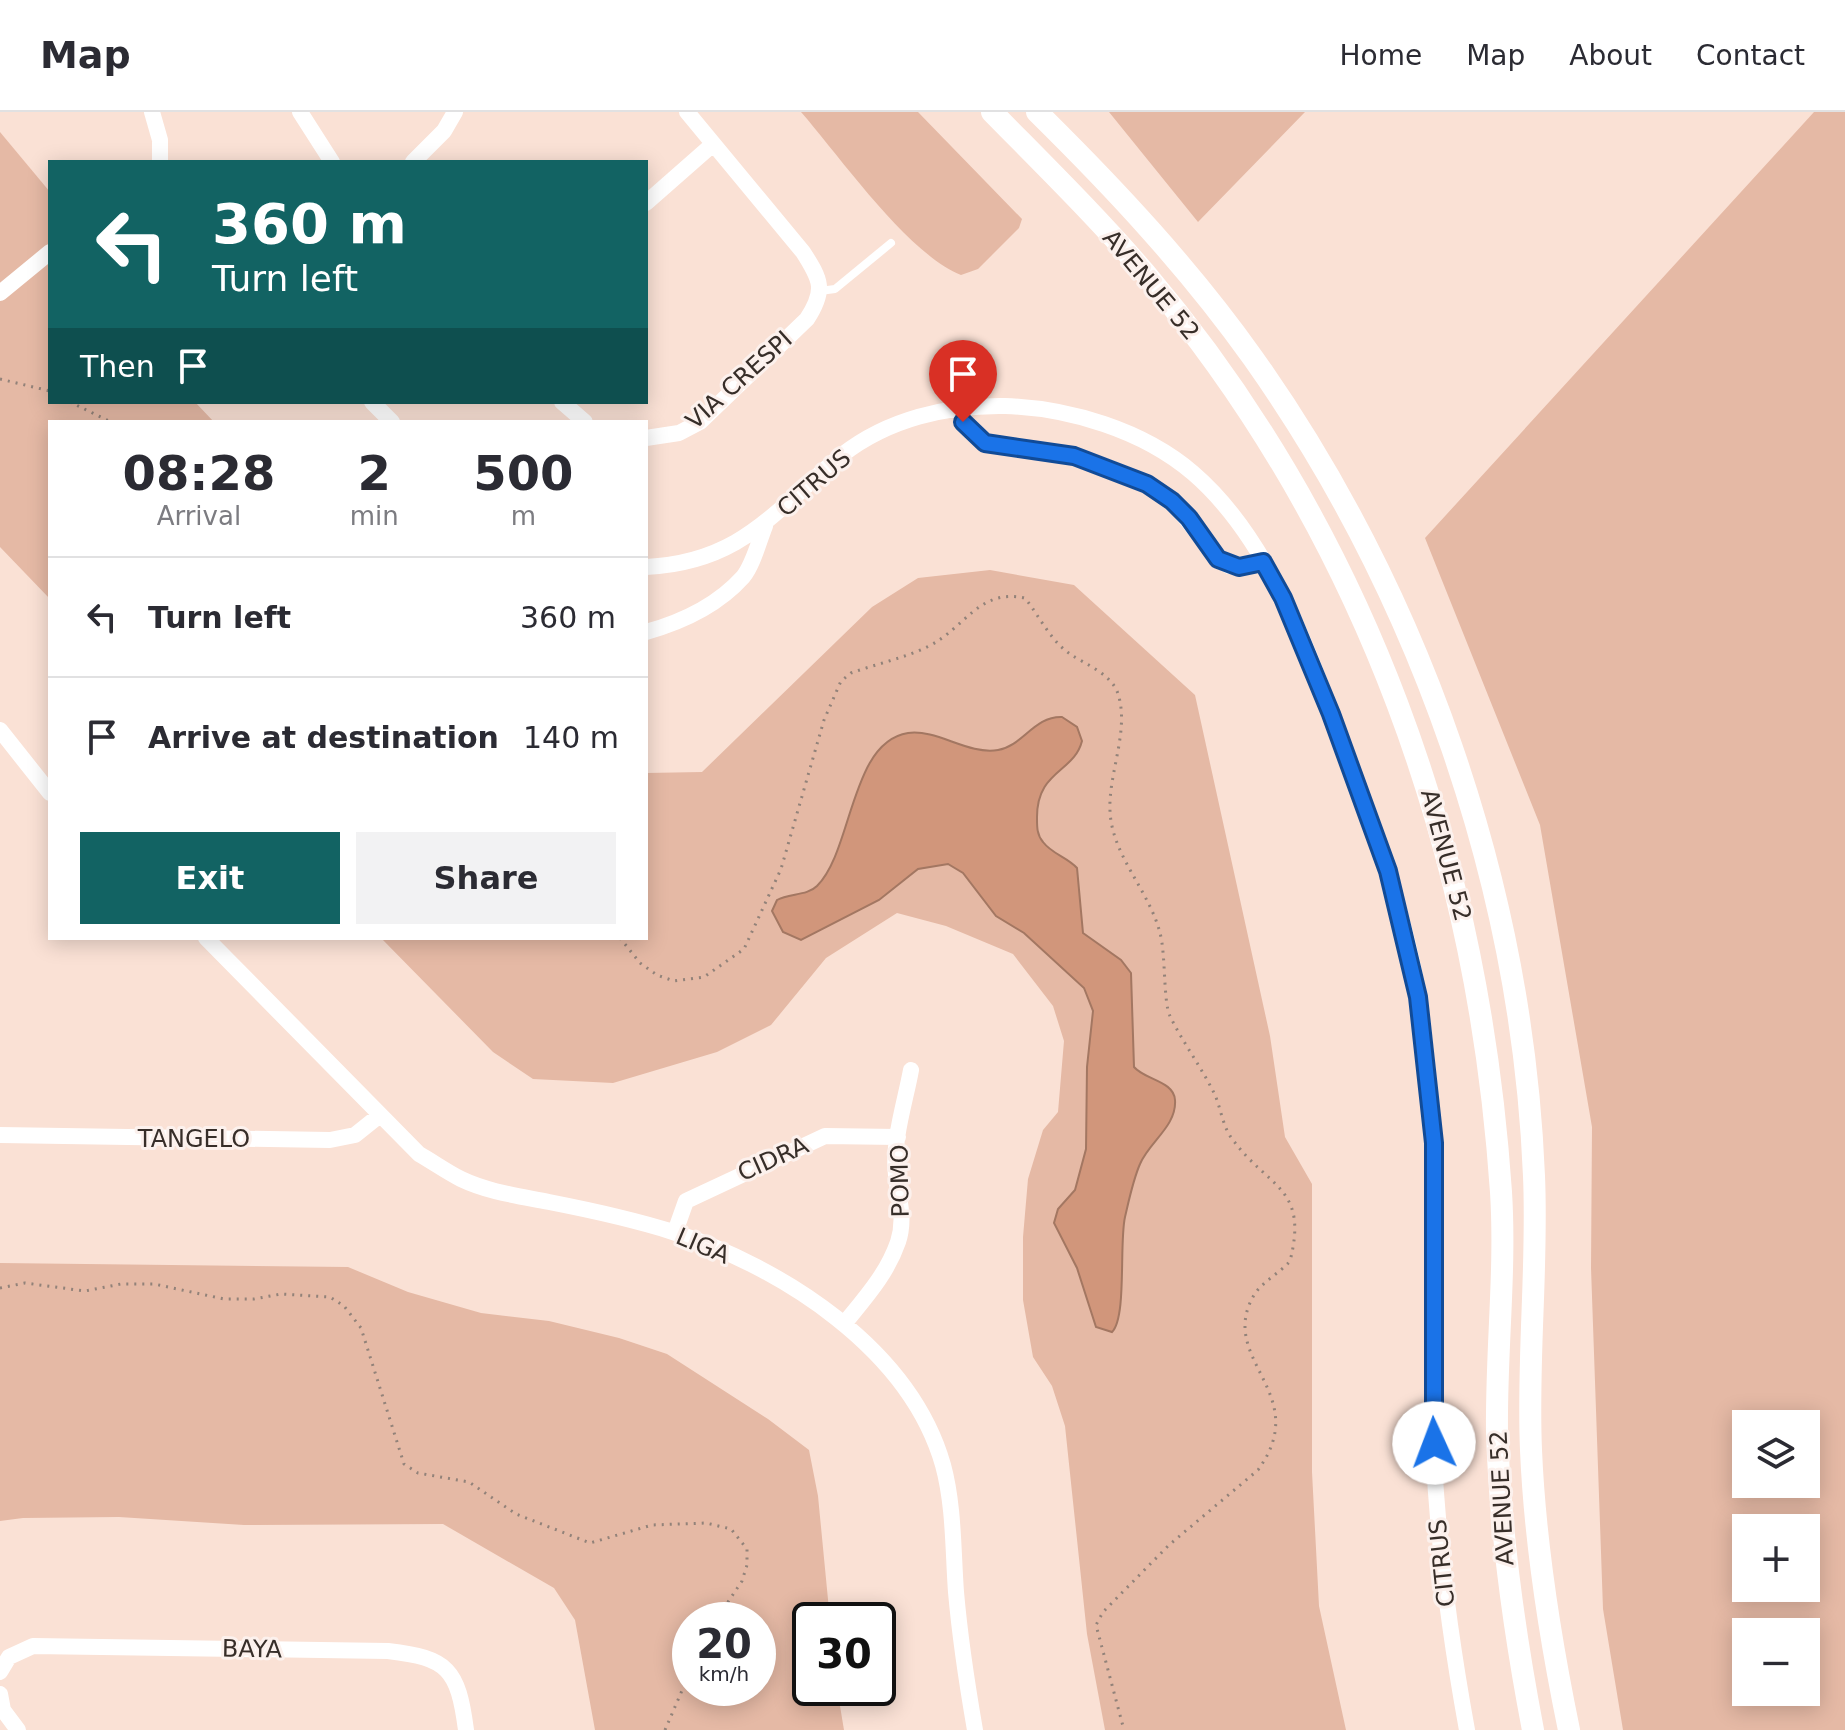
<!DOCTYPE html>
<html lang="en">
<head>
<meta charset="utf-8">
<style>
  :root { --surface:#fff; --page:#f2f2f3; --text:#2b2b33; --muted:#7c7c81; --line:#e1e1e2; --accent:#126363 }
  body { margin:0; font-family:"DejaVu Sans",sans-serif; background:var(--page); color:var(--text); height:100vh; display:flex; flex-direction:column; font-size:30px; white-space:nowrap }
  * { box-sizing:border-box; margin:0 }
  p { font-size:26px; color:var(--muted) }
  .icon { flex:none; width:44px; height:44px; fill:none; stroke:currentColor; stroke-width:2; stroke-linecap:round; stroke-linejoin:round }
  .map { position:relative; flex:1; overflow:hidden }
  .side { position:absolute; left:48px; top:308px; width:600px; height:520px; display:flex; flex-direction:column; background:var(--surface); border-radius:0px; box-shadow:0 4px 20px #0003 }
  .side>* { flex:none }
  .top-card { position:absolute; left:48px; top:48px; width:600px; height:244px; border-radius:0px; box-shadow:0 4px 20px #0003; background:#126363; color:#fff; overflow:hidden }
  .controls { position:absolute; left:1732px; top:1298px; display:grid; gap:16px }
  .controls a { display:grid; place-items:center; width:88px; height:88px; border-radius:0px; background:var(--surface); box-shadow:0 4px 20px #0003; font-size:40px }
  .speed { position:absolute; left:672px; top:1490px; display:flex; gap:16px; font-size:40px; font-weight:700; text-align:center }
  .speed>* { display:grid; place-content:center; width:104px; height:104px; border-radius:50%; background:var(--surface); box-shadow:0 4px 20px #0003; line-height:1 }
  .speed small { font-size:20px; font-weight:400 }
  .speed .limit { border:4px solid #111; border-radius:12px; background:#fff; color:#111 }
  .pin { position:absolute; display:grid; place-items:center; width:68px; height:68px; color:#fff; margin:-82px -34px; border-radius:50% 50% 50% 0; rotate:-45deg; box-shadow:0 0 8px #0007 }
  .pin .icon { rotate:45deg }
  .me { position:absolute; width:88px; margin:-44px; rotate:358deg; stroke-linejoin:round; filter:drop-shadow(0 0 6px #0008) }
  .turn { display:flex; align-items:center; gap:28px; height:168px; padding:0 32px; font-size:36px }
  .turn .icon { width:104px; height:104px; stroke-width:2.5 }
  .turn b { display:block; font-size:56px; line-height:68px }
  .then { display:flex; align-items:center; height:76px; padding:0 32px; background:#0003; gap:16px; font-size:30px }
  .eta { display:flex; justify-content:space-evenly; align-items:center; height:136px; text-align:center }
  .eta b { font-size:48px; font-weight:600; line-height:56px }
  .cta { display:flex; gap:16px; margin-top:auto; padding:16px 32px }
  .cta a { flex:1; height:92px; border-radius:0px; background:var(--accent); color:#fff; font-size:32px; font-weight:600; line-height:92px; text-align:center }
  .cta a+a { background:var(--page); color:var(--text) }
  ul { padding:0; list-style:none }
  li { display:flex; align-items:center; gap:24px; height:120px; padding:0 32px; border-top:2px solid var(--line) }
  li div { flex:1 }
  li b { display:block; font-size:30px }
  li em { font-style:normal }
  header { display:flex; align-items:center; gap:48px; box-sizing:border-box; height:112px; padding:0 40px; background:var(--surface); border-bottom:2px solid var(--line) }
  header strong { font-size:38px }
  nav { display:flex; gap:44px; margin-inline-start:auto; font-size:28px }
  .map>svg:first-child { display:block }
  .green { fill:#e5b9a5; fill-rule:evenodd }
  .water { fill:#d1967b; stroke:#a37762; stroke-width:2 }
  .lines { fill:none; stroke-linecap:round; stroke-linejoin:round }
  .path { stroke:#928279; stroke-width:3; stroke-dasharray:2 6; stroke-linecap:butt }
  .service { stroke:#fff; stroke-width:8 }
  .minor { stroke:#fff; stroke-width:16 }
  .secondary { stroke:#fff; stroke-width:22 }
  .route-casing { stroke:#114b97; stroke-width:20 }
  .route { stroke:#1a73e8; stroke-width:14 }
  .labels { text-anchor:middle; dominant-baseline:central; stroke-width:6; stroke-linejoin:round; paint-order:stroke }
  .street-label { font-size:24px; fill:#372e29; stroke:#fcf1ed }
</style>
</head>
<body>
<header>
<strong>Map</strong>
<nav><a>Home</a><a>Map</a><a>About</a><a>Contact</a></nav>
</header>
<div class="map">
<svg width="1845" height="1618" viewBox="0 0 1845 1618">
  <rect width="100%" height="100%" fill="#fae1d5"/>
  <!-- green -->
  <path class="green" d="M801 0H918L1022 107 1019 116 978 157 961 163C908 142 841 46 801 0Z
    M1109 0H1305L1198 110Z
    M1814 0H1845V1618H1623L1603 1497 1591 1156 1592 1015 1540 713 1425 426ZM1806 1312V1372H1746V1312ZM1806 1416V1476H1746V1416ZM1806 1520V1580H1746V1520Z
    M0 20 50 80V290H195L214 310H50V487L0 435Z
    M990 458 1074 473 1195 583 1270 924 1285 1025 1312 1072V1360L1319 1494 1346 1618H1105L1087 1522 1065 1314 1052 1274 1033 1245 1023 1188V1125L1028 1067 1043 1018 1058 1000 1064 929 1053 894 1013 842 946 814 897 801 826 846 771 913 717 940 613 971 533 967 493 940 381 826H646V661L702 660 872 495 918 466Z
    M0 1151 348 1155 408 1180 481 1201 549 1209 619 1226 667 1242 768 1307 809 1338 818 1384 830 1508H810V1576H837L844 1618H595L575 1508 554 1476 443 1412 244 1413 119 1405 23 1406 0 1409ZM690 1508H758V1576H690Z"/>
  <!-- water -->
  <path class="water" d="M1062 605 1077 615 1082 629C1074 661 1036 658 1037 707 1037 715 1037 723 1043 730 1052 742 1067 745 1077 756L1083 821 1121 848 1131 861 1134 955C1145 968 1174 969 1175 988 1177 1014 1149 1030 1140 1052 1133 1068 1129 1088 1125 1105 1119 1131 1127 1205 1112 1220L1096 1215 1077 1156 1054 1111 1058 1097 1075 1078 1086 1037 1087 955 1093 899 1084 876 1024 821 996 804 963 761 948 752 918 757 879 788 801 828 783 820 772 799 777 788C789 781 807 784 817 774 853 738 850 630 908 621 938 617 967 643 998 638 1023 634 1034 604 1062 605Z"/>
  <g class="lines">
    <!-- path -->
    <path class="path" d="M0 267 50 279
      M70 290 111 310
      M620 826 640 851 657 863 674 869 704 865 744 837 781 757 824 608 841 569 851 561C876 552 905 546 929 534 965 516 979 476 1025 486 1040 505 1050 528 1070 542 1085 552 1109 561 1117 579 1131 616 1108 661 1110 699 1112 744 1149 778 1160 821 1166 843 1163 889 1170 904 1183 931 1202 956 1215 983 1221 997 1223 1016 1233 1028 1268 1076 1309 1075 1290 1149 1280 1161 1263 1169 1254 1183 1216 1248 1314 1281 1258 1358L1169 1433 1103 1500 1096 1513 1124 1618
      M0 1176 25 1171 85 1179 121 1172H154L224 1187H254L281 1182 330 1185 344 1194 361 1216 404 1352 418 1361 469 1370 516 1402 590 1431 652 1413 706 1411 731 1417 747 1437V1453L742 1469 716 1508
      M665 1618 690 1560"/>
    <!-- service -->
    <path class="service" d="M820 179 835 177 891 131"/>
    <!-- minor -->
    <path class="minor" d="M152 0 160 28V50
      M300 0 332 50
      M413 50 444 19 455 0
      M646 91 712 33
      M0 181 50 140
      M372 290 392 310
      M562 290 585 310
      M960 296 963 310 985 331 1074 344 1110 356 1147 372 1172 389 1218 447 1229 454 1263 450
      M646 326 679 321 700 310 807 207C826 178 821 168 803 140L687 0
      M646 455C743 450 774 398 842 343 888 307 947 293 1005 294 1069 296 1143 318 1193 361 1276 432 1318 564 1354 665 1380 737 1407 811 1419 887 1439 1016 1433 1143 1432 1273 1432 1390 1446 1503 1467 1618
      M646 520C682 510 717 494 743 465 753 453 759 429 765 414
      M0 618 50 681
      M206 826 419 1042C433 1050 447 1060 461 1067 488 1080 519 1084 549 1090 590 1098 632 1107 673 1120 782 1155 910 1237 943 1353 954 1393 953 1439 956 1480 960 1526 967 1572 975 1618
      M0 1023 330 1028 355 1023 380 1003
      M675 1120 686 1089 825 1024 898 1025
      M844 1212C865 1186 887 1162 898 1130 906 1106 898 1086 896 1063 892 1029 905 991 911 958
      M0 1560 9 1545 33 1534 388 1539C448 1546 458 1557 466 1618
      M0 1582 3 1598 18 1618"/>
    <!-- secondary -->
    <path class="secondary" d="M992 0C1044 53 1097 105 1145 161 1366 422 1478 742 1501 1080 1506 1159 1496 1239 1497 1319 1500 1420 1514 1519 1533 1618
      M1037 0C1115 77 1189 156 1253 246 1420 482 1522 774 1534 1064 1538 1155 1527 1246 1531 1338 1535 1432 1550 1526 1569 1618"/>
  </g>
  <g class="lines">
    <defs>
      <path id="route" d="M963 310 985 331 1074 344 1147 372 1172 389 1189 406 1218 447 1239 455 1263 450 1283 486 1331 602 1388 759 1418 885 1434 1031V1331"/>
    </defs>
    <!-- route casing -->
    <use href="#route" class="route-casing"/>
    <!-- route -->
    <use href="#route" class="route"/>
  </g>
  <g class="labels">
    <!-- street labels -->
    <g class="street-label">
      <text transform="translate(1151 173) rotate(50)">AVENUE 52</text>
      <text transform="translate(739 268) rotate(-42)">VIA CRESPI</text>
      <text transform="translate(814 371) rotate(-41)">CITRUS</text>
      <text transform="translate(1446 743) rotate(75)">AVENUE 52</text>
      <text x="194" y="1027">TANGELO</text>
      <text transform="translate(773 1047) rotate(-24)">CIDRA</text>
      <text transform="translate(900 1069) rotate(-91)">POMO</text>
      <text transform="translate(703 1134) rotate(23)">LIGA</text>
      <text transform="translate(1502 1386) rotate(-93)">AVENUE 52</text>
      <text transform="translate(1442 1451) rotate(-96)">CITRUS</text>
      <text transform="translate(252 1537) rotate(1)">BAYA</text>
    </g>
  </g>
</svg>
<div class="controls">
<a><svg class="icon" aria-label="layers" viewBox="0 0 24 24"><path d="M12 4l9 5-9 5-9-5zM3 14l9 5 9-5"/></svg></a>
<a>+</a>
<a>−</a>
</div>
<div class="speed"><div>20<small>km/h</small></div><div class="limit">30</div></div>
<div class="pin" style="left:963px;top:310px;background:#d93025"><svg class="icon" aria-label="arrive" viewBox="0 0 24 24"><path d="M6 21V4h12l-3 4 3 4H6"/></svg></div>
<svg class="me" style="left:1434px;top:1331px" viewBox="-20 -20 40 40"><circle r="19" fill="#fff"/><path d="M0-13L10 11 0 6-10 11z" fill="#1a73e8"/></svg>
<div class="top-card">
<div class="turn"><svg class="icon" aria-label="left" viewBox="0 0 24 24"><path d="M17 20v-9H6M10 6l-5 5 5 5"/></svg><div><b>360 m</b>Turn left</div></div>
<div class="then">Then<svg class="icon" aria-label="arrive" viewBox="0 0 24 24"><path d="M6 21V4h12l-3 4 3 4H6"/></svg></div>
</div>
<section class="side">
<div class="eta">
<div><b>08:28</b><p>Arrival</p></div>
<div><b>2</b><p>min</p></div>
<div><b>500</b><p>m</p></div>
</div>
<ul>
<li><svg class="icon" aria-label="left" viewBox="0 0 24 24"><path d="M17 20v-9H6M10 6l-5 5 5 5"/></svg><div><b>Turn left</b></div><em>360 m</em></li>
<li><svg class="icon" aria-label="arrive" viewBox="0 0 24 24"><path d="M6 21V4h12l-3 4 3 4H6"/></svg><div><b>Arrive at destination</b></div><em>140 m</em></li>
</ul>
<div class="cta"><a>Exit</a><a>Share</a></div>
</section>
</div>
</body>
</html>
